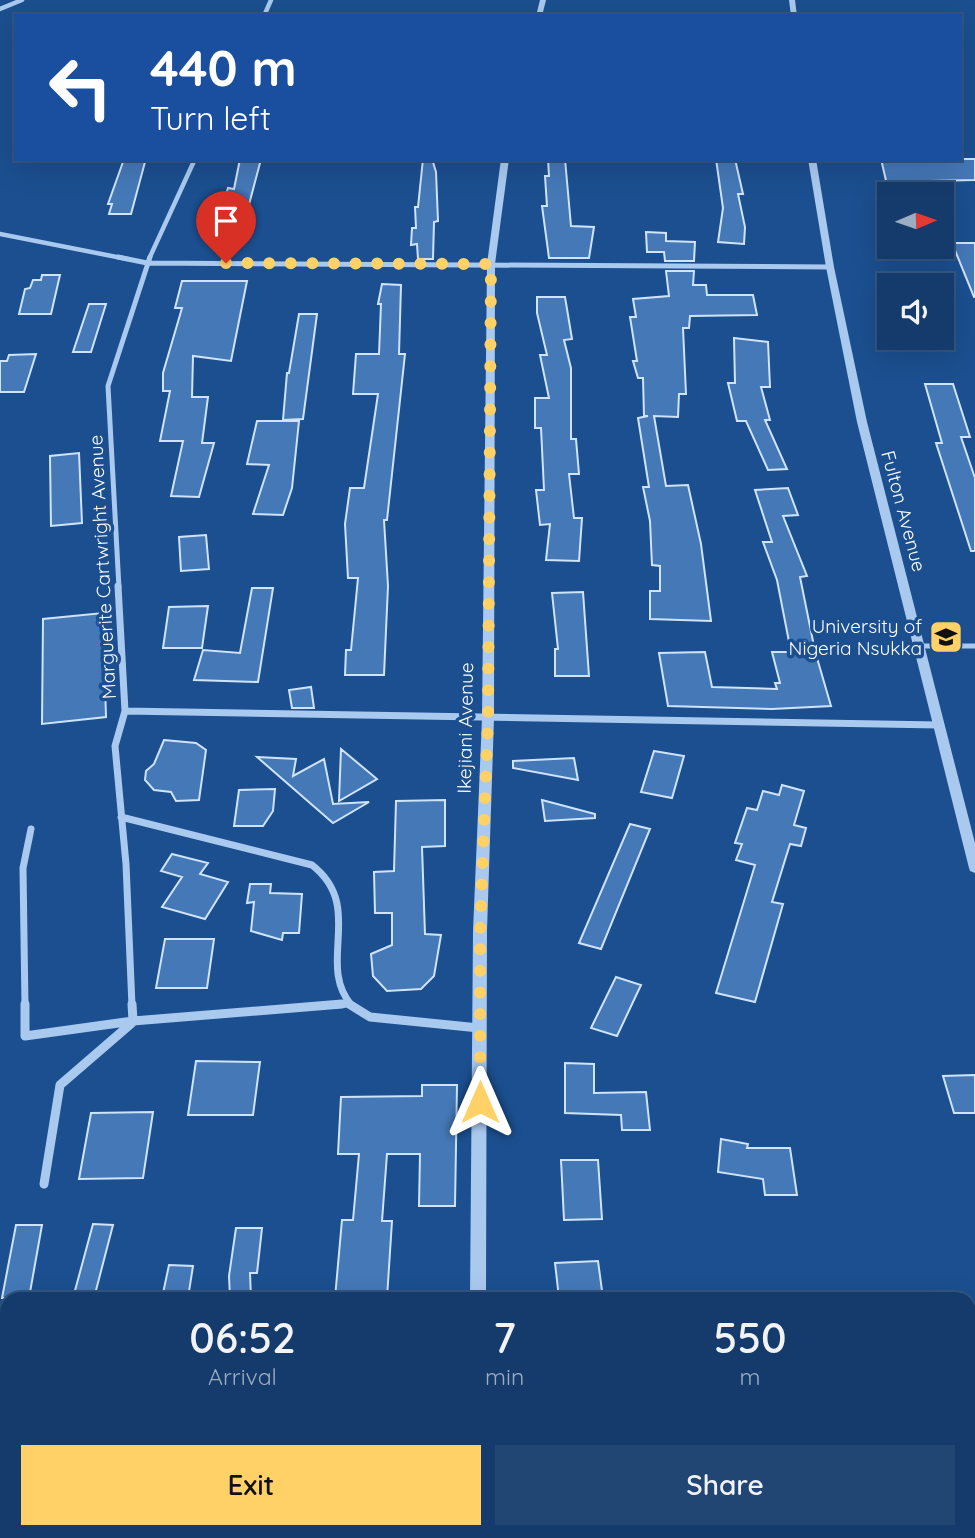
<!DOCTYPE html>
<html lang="en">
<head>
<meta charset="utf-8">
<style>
  :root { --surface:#143b6b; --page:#214673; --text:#f1f3f6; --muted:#9dadc1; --line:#33557e; --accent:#ffd166 }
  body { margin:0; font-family:Quicksand,sans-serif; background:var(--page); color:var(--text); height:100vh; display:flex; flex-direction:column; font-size:26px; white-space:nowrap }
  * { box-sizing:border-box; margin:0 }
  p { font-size:23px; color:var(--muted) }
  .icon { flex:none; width:38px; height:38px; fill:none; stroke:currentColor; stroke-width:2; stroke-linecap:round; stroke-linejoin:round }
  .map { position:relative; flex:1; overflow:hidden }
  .details { position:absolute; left:0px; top:1292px; width:976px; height:247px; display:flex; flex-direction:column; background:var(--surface); border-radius:21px 21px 0 0; box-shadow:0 7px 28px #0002,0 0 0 2px var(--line) }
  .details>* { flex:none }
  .banner { position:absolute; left:14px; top:14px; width:948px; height:147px; border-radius:0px; box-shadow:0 7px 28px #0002,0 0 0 2px var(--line); background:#1a4fa0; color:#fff; overflow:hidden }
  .needle { width:46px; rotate:88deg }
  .fabs { position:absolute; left:877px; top:182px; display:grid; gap:14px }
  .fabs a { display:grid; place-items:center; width:77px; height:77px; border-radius:0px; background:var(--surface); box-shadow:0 7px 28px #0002,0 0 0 2px var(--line); font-size:35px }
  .pin { position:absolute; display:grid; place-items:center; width:60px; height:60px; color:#fff; margin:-72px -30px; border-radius:50% 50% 50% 0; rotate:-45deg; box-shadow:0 0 7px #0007 }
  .pin .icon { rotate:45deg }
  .me { position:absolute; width:77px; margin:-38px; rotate:0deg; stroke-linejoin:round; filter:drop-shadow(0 0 5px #0008) }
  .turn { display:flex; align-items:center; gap:24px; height:147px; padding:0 21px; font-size:32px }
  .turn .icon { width:91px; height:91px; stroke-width:2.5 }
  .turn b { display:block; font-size:49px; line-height:60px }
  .eta { display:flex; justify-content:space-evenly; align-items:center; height:119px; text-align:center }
  .eta b { font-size:42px; font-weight:600; line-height:49px }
  .primary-button { display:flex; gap:14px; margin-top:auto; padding:14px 21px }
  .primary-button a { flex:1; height:80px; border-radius:0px; background:var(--accent); color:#111; font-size:28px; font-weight:600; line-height:80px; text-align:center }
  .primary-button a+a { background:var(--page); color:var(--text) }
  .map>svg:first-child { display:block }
  .building { fill:#4478b7; stroke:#cfe3fa; stroke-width:2 }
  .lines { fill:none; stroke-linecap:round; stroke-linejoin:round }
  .service { stroke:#a9c9ee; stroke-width:5 }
  .minor-far3 { stroke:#a9c9ee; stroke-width:4.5 }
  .minor-far2 { stroke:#a9c9ee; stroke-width:5 }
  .minor-far1 { stroke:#a9c9ee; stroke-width:7 }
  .minor { stroke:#a9c9ee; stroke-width:9 }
  .tertiary { fill:#a9c9ee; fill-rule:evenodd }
  .route { stroke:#ffd166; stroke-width:12; stroke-dasharray:0 21.6 }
  .labels { text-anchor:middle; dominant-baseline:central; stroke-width:7; stroke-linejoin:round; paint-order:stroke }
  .street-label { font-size:19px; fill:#fff; stroke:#1b4f8f }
  .poi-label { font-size:19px; fill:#fff; stroke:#1b4f8f; text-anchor:end }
</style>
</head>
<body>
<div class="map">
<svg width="975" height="1538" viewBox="0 0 975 1538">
  <rect width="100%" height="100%" fill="#1b4f8f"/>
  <!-- building -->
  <path class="building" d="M240 159H258L260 163 247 212H241L233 243H211L228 188 234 189Z
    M423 159H432L436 172 438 221 434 222 433 259H418L417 244 411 245 412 228H416L415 207H418Z
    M548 159H565L571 226 594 227 589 258H549L542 206H547L545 176H549Z
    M716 159H735L743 194H738L745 227 744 244 718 242 723 208Z
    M881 159H975V180L930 181 931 186 887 185Z
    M123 162H145L131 214H109L112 204H108Z
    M646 232 666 233V241L695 242 694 261H665L664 252H647Z
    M952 243H975V297H974Z
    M666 271H694L693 285H706L707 295H753L757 315 690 316 689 328H683L686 394H679L678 417 654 416 666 486 688 485 701 544 711 621 650 619V591H660V566L652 565 650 521 643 487H649L638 418 648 416H644L643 378H638L633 361H637L630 317H636L633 299 669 296Z
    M42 275H60L51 314H19L25 289 30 288 33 280H41Z
    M182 281H247L231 361 193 356 192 397H208L202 443H214L199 497 171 496 183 441H160L170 391H163V373L182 308H175Z
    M382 284 401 285 399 354H405L387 520H384L388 586 384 675H345L346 650H351L358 578H348L345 524 350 488H364L378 394H353L356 354H379L381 304H378Z
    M537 297H565L572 339 564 340 571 368V439H576L579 474H569L574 518H582L579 561 546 560 550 524 540 525 536 490H544L541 428H535V398H549L540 355H547L537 313Z
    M89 304H106L91 352H73Z
    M299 314H317L303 419 283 420 287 373H289Z
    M734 338 768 342 770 387H761L770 420H765L787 469 768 470 746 421H737L728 383H735Z
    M36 354 24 392H0V361H7L9 355Z
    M925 384H953L970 437H961L975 478V551H971L936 443H942Z
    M257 421H299L292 488 283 515 253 514 269 465 247 464Z
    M79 453 82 523 51 526 50 456Z
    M788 488 798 515 783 516 807 576 800 577 815 651 831 706 772 709 668 706 659 653 705 652 712 687 777 689 775 683H780L772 652H791L777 580 763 542H772L755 490Z
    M206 535 209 569 181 571 179 537Z
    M252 588H273L258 682 194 680 203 650 240 653Z
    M583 592 589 676H555V649H558L552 593Z
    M208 606 202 648H163L169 607Z
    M103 613 106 717 42 724 43 619Z
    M311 687 314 708H292L289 690Z
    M164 740 196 743 206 750 199 800 176 801 171 792 154 790 145 780 146 771 154 764Z
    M341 749 377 779 339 801Z
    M654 751 684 756 672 798 641 792Z
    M257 757 296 759 293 776 324 759 333 804 369 802 333 823Z
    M574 758 578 780 513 768V761Z
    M782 785 804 791 794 825 806 828 801 846 790 844 772 902 783 904 755 1002 716 993 755 865 736 860 742 844 735 843 747 808 757 810 763 791 779 795Z
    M275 789 273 811 263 826H234L239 790Z
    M445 800V846L422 847 425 934 441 935 434 976 421 989 387 991 373 976 371 954 392 945V913H375L374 872 394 871 396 801Z
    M542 800 595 814V818L545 821Z
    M630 824 650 829 601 949 579 943Z
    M172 854 208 863 200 874 228 882 205 919 162 907 182 877 161 871Z
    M250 884H271L270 893 302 894 299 933H283L282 940 251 931 254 902 247 903Z
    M165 939H214L207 988H156Z
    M616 977 641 985 617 1036 591 1028Z
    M196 1061 260 1062 253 1115H188Z
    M565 1063 594 1064V1093L646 1092 650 1130H622L621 1115 565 1113Z
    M975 1075V1113H954L943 1076Z
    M422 1085H457L455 1206H419L420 1154H387L382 1221H392L387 1298H335L342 1220H353L359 1154H338L341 1097 422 1096Z
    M153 1112 143 1178 79 1179 91 1113Z
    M721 1139 748 1144 747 1148H790L797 1195H765L763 1179 718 1172Z
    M561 1160H598L602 1219 564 1220Z
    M93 1224 113 1225 94 1298H73Z
    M16 1225H42L29 1298H2Z
    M236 1228H262L257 1273H250L251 1298H230L229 1276Z
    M598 1261 603 1298H559L555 1263Z
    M169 1265 193 1266 188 1298H162Z"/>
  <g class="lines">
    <!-- service -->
    <path class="service" d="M921 646H975"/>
    <!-- minor-far3 -->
    <path class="minor-far3" d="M0 9 22 0
      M264 16 271 0
      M0 234 127 259
      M149 259 195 159"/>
    <!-- minor-far2 -->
    <path class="minor-far2" d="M118 257 147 263 830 267
      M119 588 108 386 150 257"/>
    <!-- minor-far1 -->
    <path class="minor-far1" d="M118 586 125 711 115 746 126 864 132 1006
      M125 711 939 725
      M121 817 312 865C366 907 315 964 352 1006
      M25 1006 23 868 31 829
      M320 1006 348 1004"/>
    <!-- minor -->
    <path class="minor" d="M25 1004V1036L133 1021 342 1004
      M132 1004 133 1021
      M349 1004 370 1017 479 1028
      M44 1184 60 1085 133 1022
      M970 1527 975 1526
      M477 1534 644 1531"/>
    <!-- tertiary -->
    <path class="tertiary" d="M540 0H546L542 16H536Z
      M789 0H795L797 16H791Z
      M501 159H509L495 264 494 718 487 931 486 1298H470L473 931 482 718 487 264Z
      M808 159H816L834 267 867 422 975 843V873L970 871 969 868 857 422 826 267Z
      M467 1531H485L484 1538H466Z"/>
  </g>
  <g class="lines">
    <!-- route -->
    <path class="route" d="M226 263 491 264 488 718 480 931V1102"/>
  </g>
  <!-- icons -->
  <defs>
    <symbol id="university-square" viewBox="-11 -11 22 22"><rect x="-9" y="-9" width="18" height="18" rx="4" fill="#ffd166" stroke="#1b4f8f"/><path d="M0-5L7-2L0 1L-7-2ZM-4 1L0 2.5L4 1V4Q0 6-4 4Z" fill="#111"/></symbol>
  </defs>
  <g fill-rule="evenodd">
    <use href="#university-square" x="927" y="618" width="38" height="38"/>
  </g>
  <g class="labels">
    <!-- street labels -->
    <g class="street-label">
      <text transform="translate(904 511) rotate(75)">Fulton Avenue</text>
      <text transform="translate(102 567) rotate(-93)">Marguerite Cartwright Avenue</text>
      <text transform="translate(465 728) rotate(-89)">Ikejiani Avenue</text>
    </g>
    <!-- poi labels -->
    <g class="poi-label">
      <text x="922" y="626">University of<tspan x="922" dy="22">Nigeria Nsukka</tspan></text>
    </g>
  </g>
</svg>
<div class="fabs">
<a><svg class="needle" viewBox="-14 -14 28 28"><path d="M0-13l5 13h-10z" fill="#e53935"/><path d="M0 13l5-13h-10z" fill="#9dadc1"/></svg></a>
<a><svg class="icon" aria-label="sound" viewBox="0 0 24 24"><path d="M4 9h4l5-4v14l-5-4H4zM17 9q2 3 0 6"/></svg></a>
</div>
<div class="pin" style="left:226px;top:263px;background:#d93025"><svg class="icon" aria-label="arrive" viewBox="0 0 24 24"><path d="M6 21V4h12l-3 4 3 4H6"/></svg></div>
<svg class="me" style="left:480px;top:1102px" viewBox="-20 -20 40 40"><path d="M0-17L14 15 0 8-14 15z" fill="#ffd166" stroke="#fff" stroke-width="4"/></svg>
<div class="banner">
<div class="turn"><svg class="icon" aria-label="left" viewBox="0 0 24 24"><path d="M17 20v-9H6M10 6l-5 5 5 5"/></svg><div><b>440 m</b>Turn left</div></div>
</div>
<section class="details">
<div class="eta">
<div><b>06:52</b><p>Arrival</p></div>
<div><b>7</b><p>min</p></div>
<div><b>550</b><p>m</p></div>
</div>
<div class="primary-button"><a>Exit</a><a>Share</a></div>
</section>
</div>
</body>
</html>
